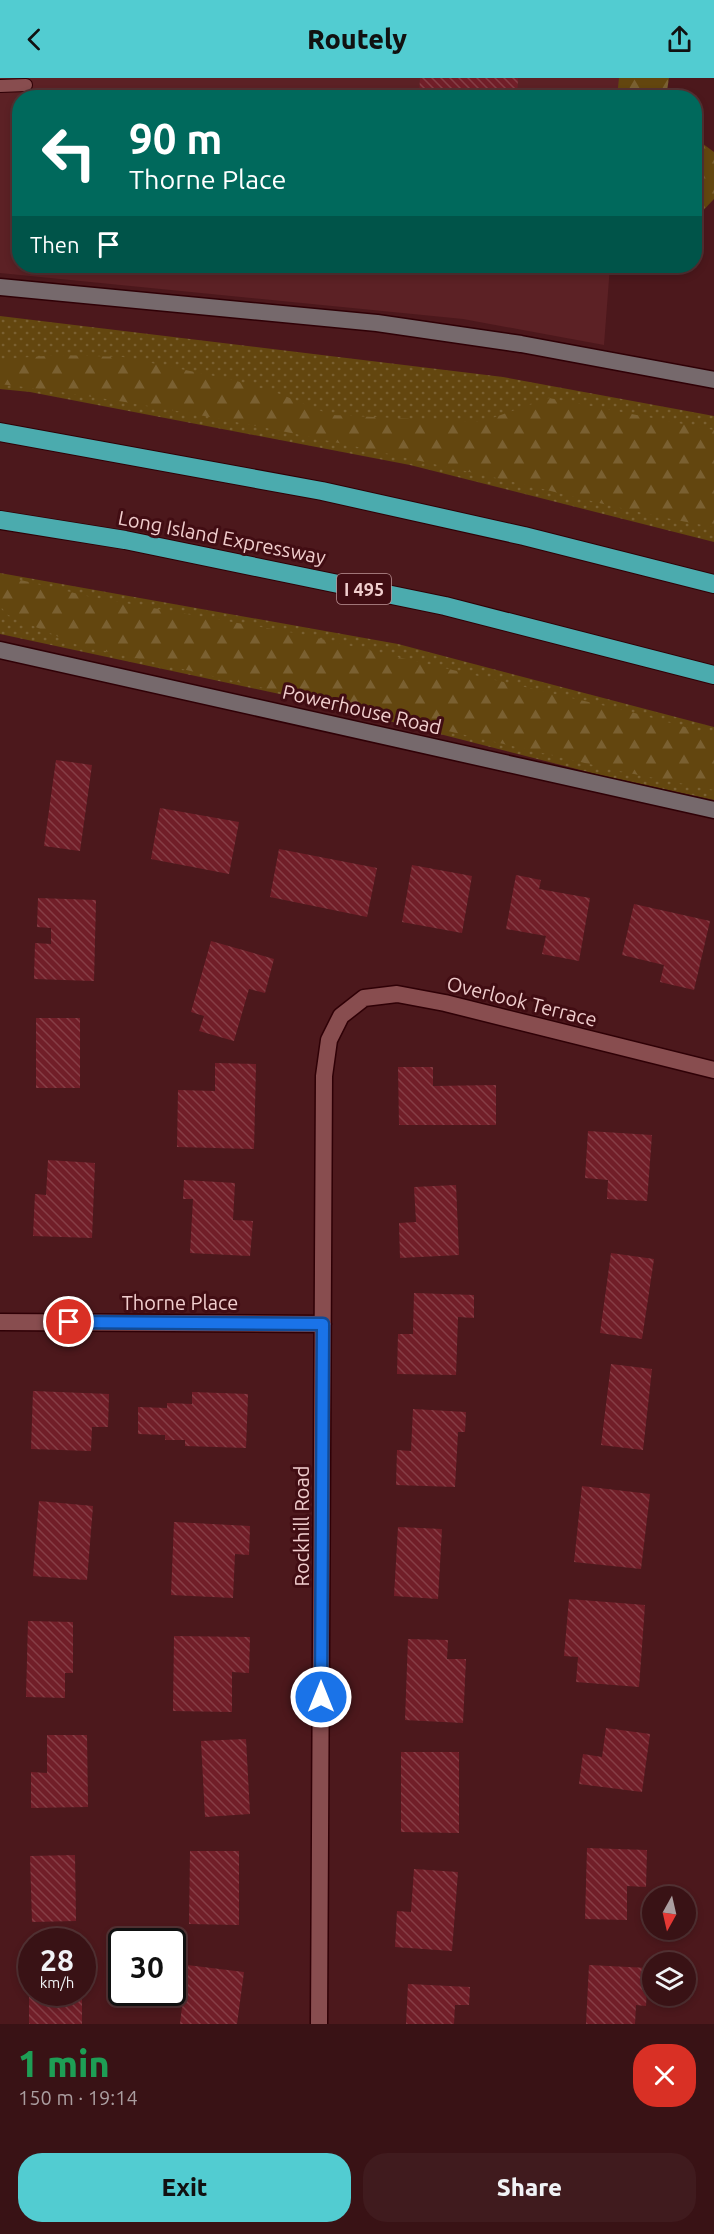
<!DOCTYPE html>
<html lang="en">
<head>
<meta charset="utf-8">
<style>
  :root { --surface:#391215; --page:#401b1e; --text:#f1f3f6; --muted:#ab9ea0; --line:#533234; --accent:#52ccd1 }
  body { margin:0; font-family:Ubuntu,sans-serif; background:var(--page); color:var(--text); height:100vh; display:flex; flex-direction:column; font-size:22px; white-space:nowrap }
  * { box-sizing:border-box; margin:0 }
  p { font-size:20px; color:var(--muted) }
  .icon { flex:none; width:33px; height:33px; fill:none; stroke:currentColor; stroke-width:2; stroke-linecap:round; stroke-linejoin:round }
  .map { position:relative; height:1946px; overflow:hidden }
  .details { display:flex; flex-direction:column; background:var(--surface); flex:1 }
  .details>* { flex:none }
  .top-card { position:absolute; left:12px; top:12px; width:690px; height:183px; border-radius:24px; box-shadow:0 3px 9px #0003,0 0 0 2px var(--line); background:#00695c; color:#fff; overflow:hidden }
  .needle { width:39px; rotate:188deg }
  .tools { position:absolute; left:642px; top:1808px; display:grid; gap:12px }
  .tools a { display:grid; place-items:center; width:54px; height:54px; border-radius:50%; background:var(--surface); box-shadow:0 3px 9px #0003,0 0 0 2px var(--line); font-size:30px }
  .speed { position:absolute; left:18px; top:1850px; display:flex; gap:12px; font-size:30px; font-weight:700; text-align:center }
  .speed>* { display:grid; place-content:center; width:78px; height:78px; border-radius:50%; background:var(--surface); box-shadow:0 3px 9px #0003,0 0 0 2px var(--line); line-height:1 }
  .speed small { font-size:15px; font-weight:400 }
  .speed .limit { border:3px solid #111; border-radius:9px; background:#fff; color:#111 }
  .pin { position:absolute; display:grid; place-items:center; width:51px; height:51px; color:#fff; margin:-26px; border:3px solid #fff; border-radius:50%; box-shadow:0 2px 6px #0007 }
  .me { position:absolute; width:66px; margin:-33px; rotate:0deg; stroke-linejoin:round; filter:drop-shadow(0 0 4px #0008) }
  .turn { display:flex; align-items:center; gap:21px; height:126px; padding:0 18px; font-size:27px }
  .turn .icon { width:78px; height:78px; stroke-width:2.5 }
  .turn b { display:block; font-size:42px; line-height:51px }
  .then { display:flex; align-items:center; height:57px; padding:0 18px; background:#0003; gap:12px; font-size:22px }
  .round { display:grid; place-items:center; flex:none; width:63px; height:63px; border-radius:24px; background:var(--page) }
  .overview { display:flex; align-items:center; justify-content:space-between; height:102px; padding:0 18px }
  h1 { font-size:36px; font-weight:800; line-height:45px; color:#1e9e55 }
  .action { display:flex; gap:12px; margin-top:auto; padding:12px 18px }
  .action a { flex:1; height:69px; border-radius:24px; background:var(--accent); color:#111; font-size:24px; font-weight:800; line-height:69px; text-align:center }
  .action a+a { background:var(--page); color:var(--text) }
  header { display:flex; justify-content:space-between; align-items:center; height:78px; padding:0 18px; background:var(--accent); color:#111; font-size:27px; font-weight:800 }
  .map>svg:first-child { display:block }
  .built { fill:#5c2125 }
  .grass { fill:url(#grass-dots) }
  .forest { fill:url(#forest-firs) }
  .building { fill:url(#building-back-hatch) }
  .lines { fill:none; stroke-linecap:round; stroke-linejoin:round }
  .service-casing { stroke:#2f0006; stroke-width:14 }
  .minor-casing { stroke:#2f0006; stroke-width:19 }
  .secondary-casing { stroke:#2f0006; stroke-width:19 }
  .motorway-casing { stroke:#2f0006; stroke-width:20 }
  .service { stroke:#884d4f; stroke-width:12 }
  .minor { stroke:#884d4f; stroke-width:16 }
  .secondary { stroke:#76696c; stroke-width:16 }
  .motorway { stroke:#4babae; stroke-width:18 }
  .route-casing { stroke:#114b97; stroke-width:15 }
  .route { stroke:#1a73e8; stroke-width:10 }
  .labels { text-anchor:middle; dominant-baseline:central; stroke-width:6; stroke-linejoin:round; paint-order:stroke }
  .shield { fill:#410d13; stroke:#bc9496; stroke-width:1.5 }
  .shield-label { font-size:18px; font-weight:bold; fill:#f1cece }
  .street-label { font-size:20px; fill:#f1cece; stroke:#410d13 }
</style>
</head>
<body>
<header><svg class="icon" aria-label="back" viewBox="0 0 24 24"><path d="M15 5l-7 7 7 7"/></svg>Routely<svg class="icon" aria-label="share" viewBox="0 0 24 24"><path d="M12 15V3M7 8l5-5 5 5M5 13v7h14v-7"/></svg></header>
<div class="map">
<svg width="714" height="1946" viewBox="0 0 714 1946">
  <defs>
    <pattern id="grass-dots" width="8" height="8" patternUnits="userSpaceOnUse" patternTransform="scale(1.5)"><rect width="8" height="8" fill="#63460f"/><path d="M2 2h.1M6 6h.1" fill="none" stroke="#7a6031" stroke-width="1.8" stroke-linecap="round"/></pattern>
    <pattern id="forest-firs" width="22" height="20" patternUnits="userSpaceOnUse" patternTransform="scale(1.5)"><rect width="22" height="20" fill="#63460f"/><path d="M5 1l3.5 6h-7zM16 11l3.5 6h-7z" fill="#7a6031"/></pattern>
    <pattern id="building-back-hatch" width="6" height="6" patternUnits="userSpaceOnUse" patternTransform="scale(1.5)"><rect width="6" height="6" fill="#711e28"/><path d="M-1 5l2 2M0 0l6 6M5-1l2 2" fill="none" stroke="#863e46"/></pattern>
  </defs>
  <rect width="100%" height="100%" fill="#4c181c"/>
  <!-- built -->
  <path class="built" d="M0 0H628L626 20H20V188H610L604 267 463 241 0 195Z"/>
  <!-- grass -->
  <path class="grass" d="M0 238 503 299 714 338V464L410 387 30 314 0 311Z
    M0 495 398 566 714 649V722L600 697 303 621 0 556Z"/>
  <!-- forest -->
  <path class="forest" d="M619 0H669L666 19H617Z
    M695 60 714 74V121L695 141Z
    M59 277 123 279 233 302 280 316 331 337 481 344 549 320 714 352V449C630 435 549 411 465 393 312 358 156 325 0 306V285L16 280Z
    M0 497 91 519 300 556 631 634 714 657V712L619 693 75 566 8 537 0 528Z"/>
  <!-- building -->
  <path class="building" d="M420 0H518L517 20H419Z
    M56 682 92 687 80 773 44 768Z
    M160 730 239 744 229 796 151 781Z
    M279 771 377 790 367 839 270 819Z
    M412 787 472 798 462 855 402 844Z
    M516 797 541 802 539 811 590 820 579 883 542 876 546 858 506 851Z
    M38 820 96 822 94 903 34 901 35 865 51 866V850L37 849Z
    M634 826 710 843 694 912 660 904 664 887 622 877Z
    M211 863 274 881 265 915 249 911 234 963 199 953 204 938 191 934Z
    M36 940H80V1010H36Z
    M215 985 256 986 254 1071 177 1069 178 1012 215 1013Z
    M398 989H433V1008L496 1007V1047H399Z
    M588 1053 652 1057 647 1123 607 1121 608 1102 585 1100Z
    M48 1082 95 1085 92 1160 33 1158 35 1116 46 1117Z
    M184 1102 235 1105 233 1142 253 1143 250 1178 190 1175 193 1121H183Z
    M456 1107 459 1177 400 1180 399 1145 416 1144 414 1109Z
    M611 1175 654 1181 642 1261 600 1255Z
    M414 1215 474 1217V1240L458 1239 456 1297 397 1296 398 1256H413Z
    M611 1286 652 1291 643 1372 601 1367Z
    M33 1313 109 1316 108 1349H92L91 1373 31 1371Z
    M192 1314 248 1316 246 1370 185 1368V1362H165V1357L138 1356V1329L167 1330V1325L192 1326Z
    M413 1331 466 1334 465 1354H458L455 1409 396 1407 397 1372 411 1373Z
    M582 1408 650 1416 641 1491 574 1484Z
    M39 1423 93 1428 87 1502 33 1498Z
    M174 1444 250 1448 249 1477 235 1476 233 1520 171 1517Z
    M398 1449 442 1451 438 1521 394 1518Z
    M569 1521 645 1527 639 1609 576 1604 578 1579 564 1578Z
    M28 1543 73 1544V1595H65V1620L26 1619Z
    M174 1558 250 1559 249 1595 232 1594V1634L173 1633Z
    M408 1561 448 1562 447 1581H466L463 1645 405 1642Z
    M606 1650 650 1656 642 1714 579 1706 583 1676 602 1679Z
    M47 1657H87L88 1729 31 1730V1694L47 1695Z
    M246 1661 250 1736 205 1739 201 1663Z
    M401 1674H459V1755L401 1754Z
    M587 1770 647 1772 646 1809 627 1808V1842L585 1841Z
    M190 1773H239V1847L189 1846Z
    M75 1777 76 1843 32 1844 30 1778Z
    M414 1791 458 1794 452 1873 395 1869 397 1833 411 1834Z
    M187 1887 244 1894 237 1946H180Z
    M589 1887 648 1890 646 1928 636 1927 635 1946H586Z
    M29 1894H32V1914H82V1946H29Z
    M408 1906 470 1909 469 1927H455L454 1946H406Z"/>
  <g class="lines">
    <defs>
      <path id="service" d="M0 8 26 7
        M20 60V83"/>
      <path id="minor" d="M0 1244 323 1246
        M319 1946 324 998 329 962 341 938 364 920 397 916 445 925 714 992"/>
      <path id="secondary" d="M0 209 377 245 521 266 714 302
        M0 572 714 732"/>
      <path id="motorway" d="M0 354 322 413 524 458 714 506
        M0 442 125 462 445 528 714 597"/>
    </defs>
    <!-- service casing -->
    <use href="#service" class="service-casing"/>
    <!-- minor casing -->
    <use href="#minor" class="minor-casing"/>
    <!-- secondary casing -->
    <use href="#secondary" class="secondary-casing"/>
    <!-- motorway casing -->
    <use href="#motorway" class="motorway-casing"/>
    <!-- service -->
    <use href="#service" class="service"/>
    <!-- minor -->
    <use href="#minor" class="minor"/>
    <!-- secondary -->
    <use href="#secondary" class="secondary"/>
    <!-- motorway -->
    <use href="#motorway" class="motorway"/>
  </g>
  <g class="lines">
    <defs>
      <path id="route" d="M69 1244 323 1246 321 1619"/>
    </defs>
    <!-- route casing -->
    <use href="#route" class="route-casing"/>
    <!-- route -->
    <use href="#route" class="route"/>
  </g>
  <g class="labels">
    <!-- shield labels -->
    <rect class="shield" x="337" y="496" width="54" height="30" rx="4.5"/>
    <g class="shield-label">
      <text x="364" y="511">I 495</text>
    </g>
    <!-- street labels -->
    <g class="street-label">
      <text transform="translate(222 459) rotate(11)">Long Island Expressway</text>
      <text transform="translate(362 631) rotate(13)">Powerhouse Road</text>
      <text transform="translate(522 923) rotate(14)">Overlook Terrace</text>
      <text x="180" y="1224">Thorne Place</text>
      <text transform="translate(301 1448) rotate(-90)">Rockhill Road</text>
    </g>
  </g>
</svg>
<div class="tools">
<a><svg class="needle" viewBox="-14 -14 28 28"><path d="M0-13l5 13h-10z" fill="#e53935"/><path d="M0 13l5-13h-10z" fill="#ab9ea0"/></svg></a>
<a><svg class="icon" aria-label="layers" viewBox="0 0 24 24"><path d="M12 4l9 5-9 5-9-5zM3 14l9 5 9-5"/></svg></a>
</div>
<div class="speed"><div>28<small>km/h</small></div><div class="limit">30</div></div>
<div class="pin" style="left:69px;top:1244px;background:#d93025"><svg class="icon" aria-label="arrive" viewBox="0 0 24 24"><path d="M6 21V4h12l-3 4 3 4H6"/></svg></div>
<svg class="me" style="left:321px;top:1619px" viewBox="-20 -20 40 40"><circle r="17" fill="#1a73e8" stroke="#fff" stroke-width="3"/><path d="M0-11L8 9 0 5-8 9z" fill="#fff"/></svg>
<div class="top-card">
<div class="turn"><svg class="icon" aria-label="left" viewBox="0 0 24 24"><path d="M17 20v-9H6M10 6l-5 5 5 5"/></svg><div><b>90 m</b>Thorne Place</div></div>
<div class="then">Then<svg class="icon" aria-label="arrive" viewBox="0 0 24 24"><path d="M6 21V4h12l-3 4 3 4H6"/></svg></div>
</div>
</div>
<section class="details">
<div class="overview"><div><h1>1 min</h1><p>150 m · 19:14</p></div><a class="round" style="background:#d93025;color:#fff"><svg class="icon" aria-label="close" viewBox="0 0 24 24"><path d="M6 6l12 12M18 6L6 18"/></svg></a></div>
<div class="action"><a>Exit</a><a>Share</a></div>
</section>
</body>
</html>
